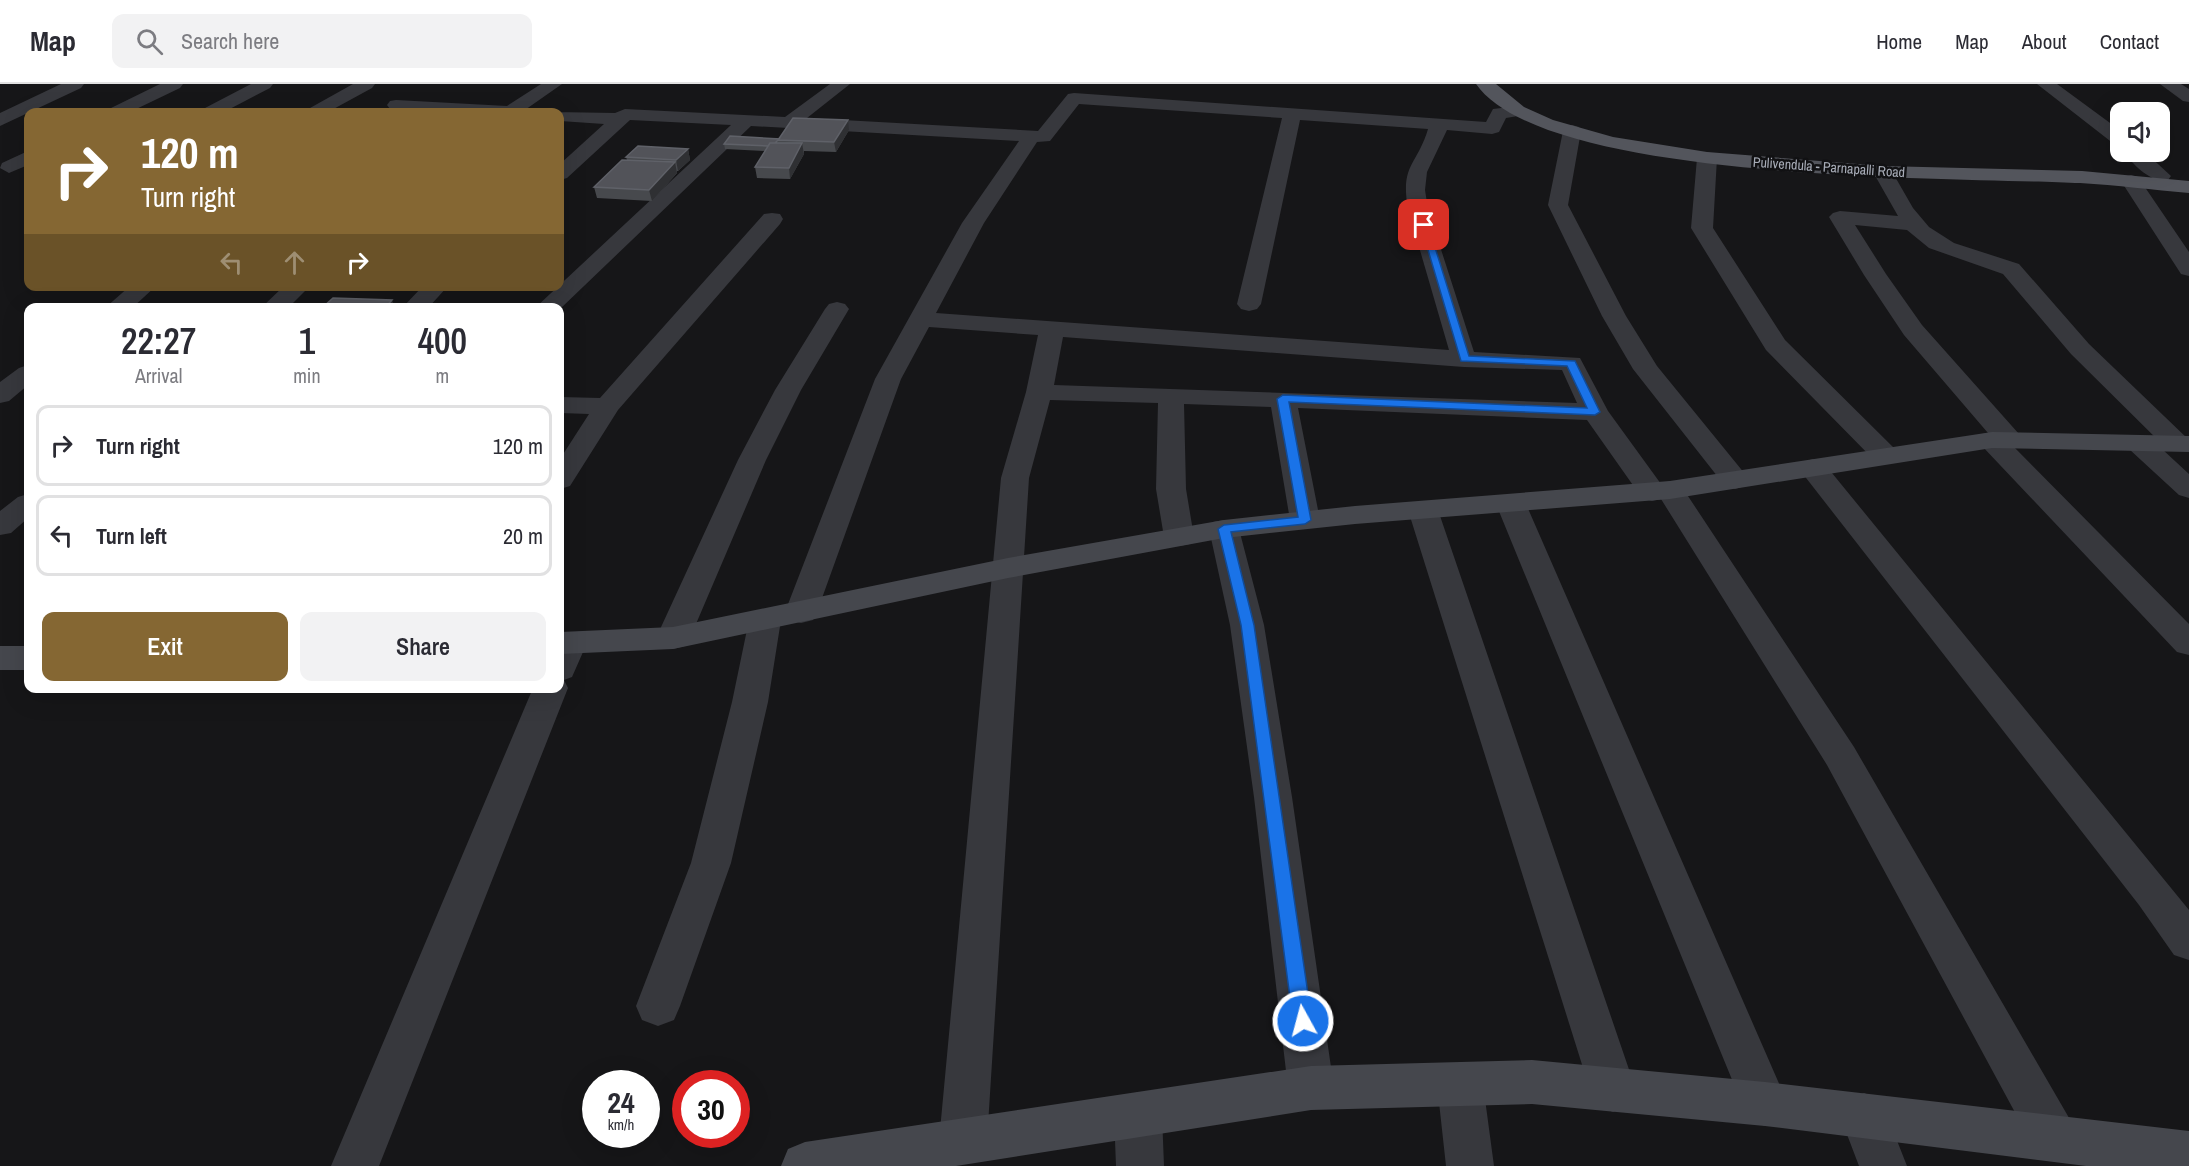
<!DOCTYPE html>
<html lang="en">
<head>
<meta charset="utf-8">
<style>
  :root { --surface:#fff; --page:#f2f2f3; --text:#2b2b33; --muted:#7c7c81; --line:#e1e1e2; --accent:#856733 }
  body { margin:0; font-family:"Archivo Narrow",sans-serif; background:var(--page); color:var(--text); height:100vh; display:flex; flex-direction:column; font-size:22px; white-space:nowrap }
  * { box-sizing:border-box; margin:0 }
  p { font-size:20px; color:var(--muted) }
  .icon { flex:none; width:33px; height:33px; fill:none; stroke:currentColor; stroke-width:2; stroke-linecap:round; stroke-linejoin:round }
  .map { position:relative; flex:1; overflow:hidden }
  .side { position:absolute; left:24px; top:219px; width:540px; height:390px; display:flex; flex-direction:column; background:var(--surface); border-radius:12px; box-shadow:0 6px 24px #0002 }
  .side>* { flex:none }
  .guide { position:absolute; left:24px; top:24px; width:540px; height:183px; border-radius:12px; box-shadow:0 6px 24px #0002; background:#856733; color:#fff; overflow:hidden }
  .buttons { position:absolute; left:2110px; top:18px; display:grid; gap:12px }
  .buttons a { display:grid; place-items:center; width:60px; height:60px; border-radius:12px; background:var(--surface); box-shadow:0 6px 24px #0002; font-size:30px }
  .speed { position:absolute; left:582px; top:986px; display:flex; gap:12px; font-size:30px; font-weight:700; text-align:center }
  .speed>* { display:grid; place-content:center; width:78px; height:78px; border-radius:50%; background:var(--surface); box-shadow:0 6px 24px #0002; line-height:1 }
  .speed small { font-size:15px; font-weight:400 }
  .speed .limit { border:9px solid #d22; background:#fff; color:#111 }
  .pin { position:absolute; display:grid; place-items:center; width:51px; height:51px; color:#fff; margin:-26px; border-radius:12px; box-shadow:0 3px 9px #0006 }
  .me { position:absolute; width:66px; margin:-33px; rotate:353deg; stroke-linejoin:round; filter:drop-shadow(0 0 4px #0008) }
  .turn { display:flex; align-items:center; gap:21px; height:126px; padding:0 18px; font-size:27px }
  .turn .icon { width:78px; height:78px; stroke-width:2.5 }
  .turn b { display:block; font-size:42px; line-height:51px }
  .lanes { display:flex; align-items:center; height:57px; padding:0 18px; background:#0003; justify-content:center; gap:30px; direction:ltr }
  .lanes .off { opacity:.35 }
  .eta { display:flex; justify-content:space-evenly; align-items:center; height:102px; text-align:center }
  .eta b { font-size:36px; font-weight:600; line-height:42px }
  .primary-button { display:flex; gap:12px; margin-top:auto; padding:12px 18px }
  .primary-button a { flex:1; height:69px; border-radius:12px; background:var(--accent); color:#fff; font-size:24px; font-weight:600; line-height:69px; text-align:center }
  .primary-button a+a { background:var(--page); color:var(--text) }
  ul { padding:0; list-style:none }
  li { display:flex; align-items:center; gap:18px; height:81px; margin:0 12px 9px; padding:0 6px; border:3px solid var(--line); border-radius:12px }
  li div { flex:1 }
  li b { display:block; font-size:22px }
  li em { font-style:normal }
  header { display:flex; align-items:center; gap:36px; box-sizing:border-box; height:84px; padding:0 30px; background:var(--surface); border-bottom:2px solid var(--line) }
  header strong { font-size:28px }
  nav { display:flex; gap:33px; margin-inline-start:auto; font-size:21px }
  .search { width:420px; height:54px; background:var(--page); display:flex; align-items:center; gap:15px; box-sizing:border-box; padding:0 21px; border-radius:12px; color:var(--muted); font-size:22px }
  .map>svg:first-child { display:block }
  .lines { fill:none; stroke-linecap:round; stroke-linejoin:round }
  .street { fill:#37383d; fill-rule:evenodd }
  .secondary { fill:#45474d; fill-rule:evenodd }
  .primary { fill:#53555c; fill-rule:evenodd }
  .wall { fill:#47494d }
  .shaded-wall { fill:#2f3033 }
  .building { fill:#525359; stroke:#5f6168; stroke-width:1.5 }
  .route { fill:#1a73e8; stroke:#114b97; stroke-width:1.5 }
  .labels { text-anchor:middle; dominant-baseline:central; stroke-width:5; stroke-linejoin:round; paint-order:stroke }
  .far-street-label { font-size:14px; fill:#a8adb8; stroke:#111113 }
</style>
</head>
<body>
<header>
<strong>Map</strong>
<div class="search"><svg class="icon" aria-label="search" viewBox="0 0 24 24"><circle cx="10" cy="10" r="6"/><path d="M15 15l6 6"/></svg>Search here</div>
<nav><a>Home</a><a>Map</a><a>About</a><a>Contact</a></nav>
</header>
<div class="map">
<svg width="2189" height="1082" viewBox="0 0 2189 1082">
  <rect width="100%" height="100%" fill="#161618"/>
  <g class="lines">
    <!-- street -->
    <path class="street" d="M61 0H84L81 4 0 42V29Z
      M160 0H183L180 4 130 28H108L111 24Z
      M251 0H273L270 4 224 28H202L205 24Z
      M353 0H375L372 4 328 28H307L310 24Z
      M541 0H562L522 28H430L390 25 387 21 390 17 396 16 507 22Z
      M830 0H850L807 34 1038 47 1068 10 1074 9 1486 38 1493 25 1518 22 1524 23 1527 27 1524 31 1506 34 1499 48 1492 50 1447 46 1427 88 1425 106 1428 125 1474 268 1580 274 1608 327 1661 400 1670 397 1680 400 1854 663 2072 1039 2079 1055 2072 1071 2055 1078 2038 1071 1827 681 1661 415 1652 417 1642 414 1587 336 1298 324 1320 436 1316 442 1305 445 1294 442 1290 436 1271 323 1184 320 1186 405 1194 453 1190 460 1179 462 1168 460 1164 453 1156 405 1158 319 1050 316 1029 394 987 1057 980 1073 963 1080 946 1073 939 1057 1001 394 1026 308 1038 251 929 243 901 295 817 528 813 536 801 539 789 536 785 528 875 295 962 139 1019 57 751 42 560 225 535 224 731 41 630 36 567 94 560 96V80L604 40 560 37V28H554L615 29 625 25 785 33ZM1079 20 1282 34 1237 220 1241 225 1249 227 1257 225 1261 220 1300 36 1428 45C1417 82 1400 80 1408 125L1449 266 936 229 984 139 1037 58 1050 57ZM1063 253 1464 283 1562 286 1577 319 1054 301Z
      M2037 0H2057L2121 47V62L2114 60Z
      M2160 0H2181L2189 5V18L2183 17Z
      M1572 41 1579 43 1581 47 1568 121 1626 232 1657 282 1745 390 1749 396 1745 402 1735 405 1725 402 1633 285 1602 232 1548 121 1563 47 1565 43Z
      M28 67V81L9 89 0 84 2 79Z
      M1707 68 1714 70 1717 74 1713 144 1785 256 1896 366 1900 372 1896 378 1886 380 1876 378 1766 266 1691 144 1697 74 1700 70Z
      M2124 68H2145L2171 92 2168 96C2152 100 2133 81 2124 68Z
      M1883 82 1890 84 1913 124 1929 143 1954 159 2019 180 2089 260 2189 356 2187 365 2177 367 2167 365 2071 270 2003 190 1929 164 1907 146 1855 141 1886 190 1922 241 2019 350 2023 356 2019 362 2014 363 2189 540V571L2177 568 1982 362 1978 356 1982 350 1988 349 1904 251 1864 191 1829 133 1833 129 1840 127 1898 132 1873 88 1876 84Z
      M2131 91 2138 93 2189 168V192L2181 190 2121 97 2124 93Z
      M772 129 780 130 783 135 780 140 618 326 570 402 560 405V375L589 330 560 329V313L600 314 764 130Z
      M130 202H156L132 224H105Z
      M284 202H310L288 224H261Z
      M423 202H448L428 224H402Z
      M837 218 845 220 849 225 801 306 766 376 690 554 685 562 673 565 661 562 656 554 738 376 775 306 825 225 829 220Z
      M28 281V301L9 317 0 319V298L19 284Z
      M2139 351 2149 353 2189 390V414L2179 411 2129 365 2125 359 2129 353Z
      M1813 375 1823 378 2189 826V876L2174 871 2139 821 1803 390 1799 384 1803 378Z
      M28 410V434L11 449 0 451V427L18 413Z
      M1511 411 1521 414 1526 420 1788 1020 1782 1036 1765 1042 1748 1036 1742 1020 1496 420 1501 414Z
      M1423 417 1433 420 1438 426 1636 1006 1629 1021 1613 1028 1597 1021 1590 1006 1408 426 1413 420Z
      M1224 436 1235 438 1239 445 1264 541 1292 713 1334 1004 1327 1019 1311 1026 1295 1019 1288 1004 1254 713 1230 541 1209 445 1213 438Z
      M765 525 777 528 781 536 768 618 731 779 680 922 674 936 658 942 642 936 636 922 691 779 732 618 749 536 753 528Z
      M570 548 582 551 587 559 572 593 564 596 568 604 379 1082H331L533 604H560V551Z
      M1460 978 1476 985 1483 1000 1494 1082H1446L1437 1000 1444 985Z
      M1138 1008 1155 1015 1162 1031 1164 1082H1116L1114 1031 1121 1015Z
      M1864 1009 1881 1016 1907 1082H1859L1840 1032 1847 1016Z"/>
    <!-- secondary -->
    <path class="secondary" d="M1992 348 2189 352V368L1992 364 1670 415 1355 440 1224 454 1008 494 673 565 560 570V548L673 543 1008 474 1224 436 1355 422 1670 397Z
      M0 562H28V586H0Z
      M1532 976 1765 998 2189 1047V1082H2086L1765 1042 1532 1020 1311 1026 956 1082H781L788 1065 805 1058 1311 982Z"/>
    <!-- primary -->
    <path class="primary" d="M1476 0H1496L1524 23 1553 36 1613 53 1707 68 1883 82 2082 87 2189 97V109C2153 106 2117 101 2080 99 1959 93 1546 100 1476 0Z"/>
  </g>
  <!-- wall -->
  <path class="wall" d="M849 46 836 68 804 67V70L790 95 757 94 755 83 765 67 725 65 724 60Z
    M688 65 690 76 678 87H677V89L652 117 597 114 594 103 627 76 626 73Z"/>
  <!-- shaded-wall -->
  <path class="shaded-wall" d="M848 36 849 46 836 68 834 58Z
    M802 59 804 70 790 95 789 84Z
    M688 65 690 76 678 87 676 76Z
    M675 78 677 89 652 117 649 106Z
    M392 216 395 224H385Z"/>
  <!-- building -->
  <path class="building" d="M793 34 848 36 834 58 778 56Z
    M730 52 779 55 775 59H770L768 62 724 60Z
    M770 59H802L789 84 755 83Z
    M638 62 688 65 676 76 626 73Z
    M622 76 675 78 649 106 594 103Z
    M333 214 392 216 385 224H322Z"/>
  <!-- route -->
  <path class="route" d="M1420 139 1428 141 1469 272 1575 277 1600 328 1595 331 1289 318 1311 436 1305 440 1231 448 1254 541 1312 937 1309 943 1303 945 1296 943 1293 937 1241 541 1218 445 1224 441 1298 433 1277 315 1283 311 1587 324 1567 282 1461 277Z"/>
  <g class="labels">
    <!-- far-street labels -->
    <g class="far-street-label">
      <text transform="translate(1829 83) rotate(4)">Pulivendula - Parnapalli Road</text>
    </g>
  </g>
</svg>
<div class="buttons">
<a><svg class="icon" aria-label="sound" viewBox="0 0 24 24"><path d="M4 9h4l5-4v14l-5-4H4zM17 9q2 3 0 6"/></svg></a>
</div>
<div class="speed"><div>24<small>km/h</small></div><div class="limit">30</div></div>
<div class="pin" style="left:1424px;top:141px;background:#d93025"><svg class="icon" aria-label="arrive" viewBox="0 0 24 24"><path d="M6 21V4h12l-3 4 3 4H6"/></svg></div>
<svg class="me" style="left:1303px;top:937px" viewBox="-20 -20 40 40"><circle r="17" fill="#1a73e8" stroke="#fff" stroke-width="3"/><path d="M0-11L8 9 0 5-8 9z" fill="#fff"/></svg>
<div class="guide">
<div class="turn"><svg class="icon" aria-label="right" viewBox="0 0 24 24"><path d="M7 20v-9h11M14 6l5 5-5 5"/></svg><div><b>120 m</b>Turn right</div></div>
<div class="lanes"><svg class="icon off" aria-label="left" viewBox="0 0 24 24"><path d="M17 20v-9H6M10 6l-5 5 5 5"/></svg><svg class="icon off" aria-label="ahead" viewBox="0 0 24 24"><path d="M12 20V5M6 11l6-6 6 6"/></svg><svg class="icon" aria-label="right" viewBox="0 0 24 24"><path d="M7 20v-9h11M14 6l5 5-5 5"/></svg></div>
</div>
<section class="side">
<div class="eta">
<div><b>22:27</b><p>Arrival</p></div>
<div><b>1</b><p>min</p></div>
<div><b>400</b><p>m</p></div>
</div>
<ul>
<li><svg class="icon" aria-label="right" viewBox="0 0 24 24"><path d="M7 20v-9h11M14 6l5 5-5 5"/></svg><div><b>Turn right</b></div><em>120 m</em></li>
<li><svg class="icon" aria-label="left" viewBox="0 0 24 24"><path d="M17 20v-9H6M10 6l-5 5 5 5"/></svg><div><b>Turn left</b></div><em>20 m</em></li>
</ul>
<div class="primary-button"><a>Exit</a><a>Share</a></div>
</section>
</div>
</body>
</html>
